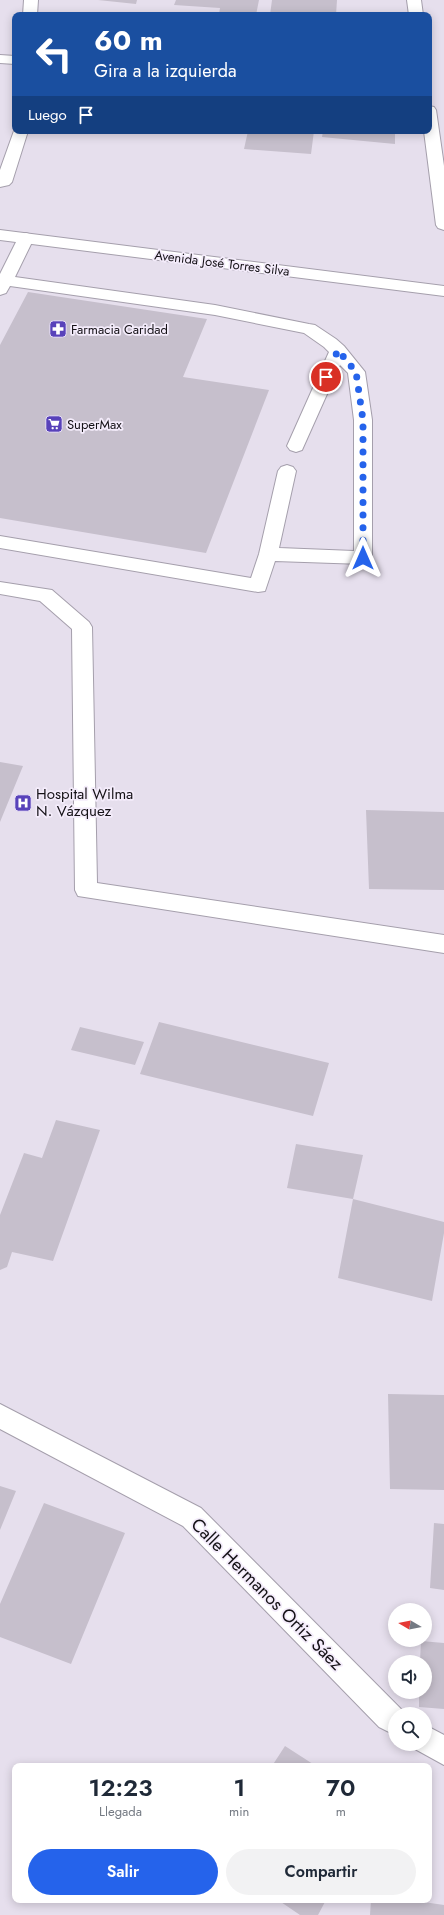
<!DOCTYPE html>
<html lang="es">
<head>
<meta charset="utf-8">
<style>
  :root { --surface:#fff; --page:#f2f2f3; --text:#1f2937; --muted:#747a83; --accent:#2563eb }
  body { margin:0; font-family:Jost,sans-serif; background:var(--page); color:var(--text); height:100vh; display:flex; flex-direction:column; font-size:15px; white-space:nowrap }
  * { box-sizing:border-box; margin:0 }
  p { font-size:13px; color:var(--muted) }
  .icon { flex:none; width:22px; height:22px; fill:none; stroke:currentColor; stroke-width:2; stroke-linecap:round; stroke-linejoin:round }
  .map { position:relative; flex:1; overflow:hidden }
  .details { position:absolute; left:12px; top:1763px; width:420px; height:140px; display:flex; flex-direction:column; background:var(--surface); border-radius:8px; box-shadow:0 2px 10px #0003 }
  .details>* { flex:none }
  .banner { position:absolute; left:12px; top:12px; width:420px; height:122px; border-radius:8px; box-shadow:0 2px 10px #0003; background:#1a4fa0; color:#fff; overflow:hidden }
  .needle { width:26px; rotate:280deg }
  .controls { position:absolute; left:388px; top:1603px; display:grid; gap:8px }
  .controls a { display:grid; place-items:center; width:44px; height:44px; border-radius:50%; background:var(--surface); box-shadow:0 2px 10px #0003; font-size:20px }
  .pin { position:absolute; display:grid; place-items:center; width:34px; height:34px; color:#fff; margin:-17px; border:2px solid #fff; border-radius:50%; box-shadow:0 1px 4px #0007 }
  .me { position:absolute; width:44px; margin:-22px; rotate:0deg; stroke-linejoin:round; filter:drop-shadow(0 0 3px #0008) }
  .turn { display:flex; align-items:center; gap:14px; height:84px; padding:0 16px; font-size:18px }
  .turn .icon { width:52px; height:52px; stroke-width:2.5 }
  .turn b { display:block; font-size:28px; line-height:34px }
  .then { display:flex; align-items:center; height:38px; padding:0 16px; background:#0003; gap:8px; font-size:15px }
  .eta { display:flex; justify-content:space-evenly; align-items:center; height:68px; text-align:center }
  .eta b { font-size:24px; font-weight:600; line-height:28px }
  .primary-button { display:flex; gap:8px; margin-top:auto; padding:8px 16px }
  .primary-button a { flex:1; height:46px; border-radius:24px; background:var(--accent); color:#fff; font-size:16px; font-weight:600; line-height:46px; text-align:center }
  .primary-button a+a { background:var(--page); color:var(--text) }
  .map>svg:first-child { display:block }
  .building { fill:#c6bfcc }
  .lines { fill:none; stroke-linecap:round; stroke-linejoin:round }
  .service-casing { stroke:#a59fac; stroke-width:2 }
  .minor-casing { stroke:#a59fac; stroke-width:2 }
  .tertiary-casing { stroke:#a59fac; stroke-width:2 }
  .service { fill:#fff; fill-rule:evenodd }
  .minor { fill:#fff; fill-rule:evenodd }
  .tertiary { fill:#fff; fill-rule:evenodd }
  .route { stroke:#2563eb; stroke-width:7; stroke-dasharray:0 12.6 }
  .labels { text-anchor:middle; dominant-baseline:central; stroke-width:3.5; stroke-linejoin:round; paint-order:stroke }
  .far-street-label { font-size:13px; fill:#141116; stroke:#f4ecfb }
  .far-poi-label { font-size:13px; fill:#141116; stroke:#f4ecfb; text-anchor:start }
  .poi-label { font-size:15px; fill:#141116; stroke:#f4ecfb; text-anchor:start }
  .near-street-label { font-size:18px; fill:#141116; stroke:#f4ecfb }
</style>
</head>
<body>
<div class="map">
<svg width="444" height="1915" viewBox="0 0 444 1915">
  <rect width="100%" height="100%" fill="#e6dfed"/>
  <!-- building -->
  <path class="building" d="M98 0H137L136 4Z
    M176 0H259L256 15 219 14 220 8 174 5Z
    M272 0H337L336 15H270Z
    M248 131H314L311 154 244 149Z
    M323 131H395V144L322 137Z
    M28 292 207 319 183 377 269 390 206 553 0 518V345Z
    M0 762 23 766 0 822Z
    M366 810 444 812V890L369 889Z
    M159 1022 329 1063 313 1116 140 1074Z
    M80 1027 144 1042 135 1065 71 1050Z
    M56 1120 100 1130 53 1261 12 1252 7 1267 0 1270V1215L24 1153 42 1158Z
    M296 1144 363 1155 353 1199 287 1188Z
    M353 1199 444 1222V1233L432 1301 338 1278Z
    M388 1394 444 1395V1490L390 1489Z
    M0 1486 16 1491 0 1530Z
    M44 1503 125 1533 71 1664 0 1637V1604Z
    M434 1523 444 1524V1590L430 1588Z
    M421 1641 444 1643V1709L419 1707V1692H425V1662H420Z
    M285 1746 316 1766H272Z
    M278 1900H326L318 1915H300Z
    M371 1900H410L444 1905V1915H370Z"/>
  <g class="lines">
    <defs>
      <path id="service" d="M24 0H38L37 15H23Z
        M0 55 15 56V64L0 63Z
        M15 128V131H28L12 182 9 185 0 187V170Z
        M26 233 32 235 34 238 15 277 215 305 309 324 315 325 336 339 344 346 365 372 372 420V558L370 562 363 564 275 561 265 591 258 592 0 548V536L251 578 259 554 278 471 281 467 287 465 293 467 296 471 279 548 354 551V420L348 373 340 365 302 450 296 452 290 450 287 446 329 352 324 347 304 333 215 315 10 286 6 293 0 295V274L18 238 20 235Z"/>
      <path id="minor" d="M0 230 444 286V296L0 240Z
        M0 582 52 590 89 622 92 627 97 883 444 935V953L78 896 75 890 72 629 40 601 0 594Z
        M0 1404 201 1508 399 1707 406 1714H395V1735L379 1727 183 1526 0 1429Z
        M425 1725 444 1735V1765L415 1749 413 1744H425Z"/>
      <path id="tertiary" d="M407 0H421L423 15H409Z
        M429 106 434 107 436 110 444 166V230L438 228 436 225 424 131H429Z"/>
    </defs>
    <!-- service casing -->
    <use href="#service" class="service-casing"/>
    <!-- minor casing -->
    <use href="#minor" class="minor-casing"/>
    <!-- tertiary casing -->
    <use href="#tertiary" class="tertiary-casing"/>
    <!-- service -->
    <use href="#service" class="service"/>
    <!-- minor -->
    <use href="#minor" class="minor"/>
    <!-- tertiary -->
    <use href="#tertiary" class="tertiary"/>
  </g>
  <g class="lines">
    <!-- route -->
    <path class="route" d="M326 377 338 350 356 372 363 420V558"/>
  </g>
  <!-- icons -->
  <defs>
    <symbol id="pharmacy-square" viewBox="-11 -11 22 22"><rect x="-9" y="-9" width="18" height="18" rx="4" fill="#5842ba" stroke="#f4ecfb"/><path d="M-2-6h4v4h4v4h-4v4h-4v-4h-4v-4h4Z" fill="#fff"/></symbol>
    <symbol id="supermarket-square" viewBox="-11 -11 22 22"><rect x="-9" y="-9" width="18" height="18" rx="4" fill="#5842ba" stroke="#f4ecfb"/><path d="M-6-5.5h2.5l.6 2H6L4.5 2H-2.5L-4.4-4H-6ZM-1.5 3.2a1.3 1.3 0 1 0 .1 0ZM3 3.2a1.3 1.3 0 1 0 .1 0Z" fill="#fff"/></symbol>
    <symbol id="hospital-square" viewBox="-11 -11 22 22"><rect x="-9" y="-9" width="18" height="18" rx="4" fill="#5842ba" stroke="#f4ecfb"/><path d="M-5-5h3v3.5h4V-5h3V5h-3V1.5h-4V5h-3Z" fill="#fff"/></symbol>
  </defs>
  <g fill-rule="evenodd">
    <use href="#pharmacy-square" x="48" y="319" width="20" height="20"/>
    <use href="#supermarket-square" x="44" y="414" width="20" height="20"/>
    <use href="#hospital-square" x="13" y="793" width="20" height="20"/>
  </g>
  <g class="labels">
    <!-- far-street labels -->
    <g class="far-street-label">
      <text transform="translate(222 263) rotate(7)">Avenida José Torres Silva</text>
    </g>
    <!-- far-poi labels -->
    <g class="far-poi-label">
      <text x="71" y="329">Farmacia Caridad</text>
      <text x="67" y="424">SuperMax</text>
    </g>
    <!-- poi labels -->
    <g class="poi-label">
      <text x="36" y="794">Hospital Wilma<tspan x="36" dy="17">N. Vázquez</tspan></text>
    </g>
    <!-- near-street labels -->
    <g class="near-street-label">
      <text transform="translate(267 1594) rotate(45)">Calle Hermanos Ortiz Sáez</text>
    </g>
  </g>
</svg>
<div class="controls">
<a><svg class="needle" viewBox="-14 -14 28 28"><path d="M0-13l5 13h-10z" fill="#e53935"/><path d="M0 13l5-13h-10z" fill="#747a83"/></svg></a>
<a><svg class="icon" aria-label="sound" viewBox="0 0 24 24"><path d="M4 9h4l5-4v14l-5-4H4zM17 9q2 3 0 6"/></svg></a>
<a><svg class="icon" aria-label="search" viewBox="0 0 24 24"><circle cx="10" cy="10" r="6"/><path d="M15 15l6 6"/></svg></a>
</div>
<div class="pin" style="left:326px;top:377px;background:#d93025"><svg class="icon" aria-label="arrive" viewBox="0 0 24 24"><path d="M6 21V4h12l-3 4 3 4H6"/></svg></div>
<svg class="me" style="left:363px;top:558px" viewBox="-20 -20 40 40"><path d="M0-17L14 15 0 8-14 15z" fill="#2563eb" stroke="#fff" stroke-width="4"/></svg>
<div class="banner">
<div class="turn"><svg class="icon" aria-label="left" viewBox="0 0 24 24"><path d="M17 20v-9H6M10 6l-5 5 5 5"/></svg><div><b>60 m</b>Gira a la izquierda</div></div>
<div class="then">Luego<svg class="icon" aria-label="arrive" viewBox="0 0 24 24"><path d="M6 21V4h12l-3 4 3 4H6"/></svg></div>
</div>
<section class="details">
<div class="eta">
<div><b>12:23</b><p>Llegada</p></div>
<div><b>1</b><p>min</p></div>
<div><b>70</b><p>m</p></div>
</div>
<div class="primary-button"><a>Salir</a><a>Compartir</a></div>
</section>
</div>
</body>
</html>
